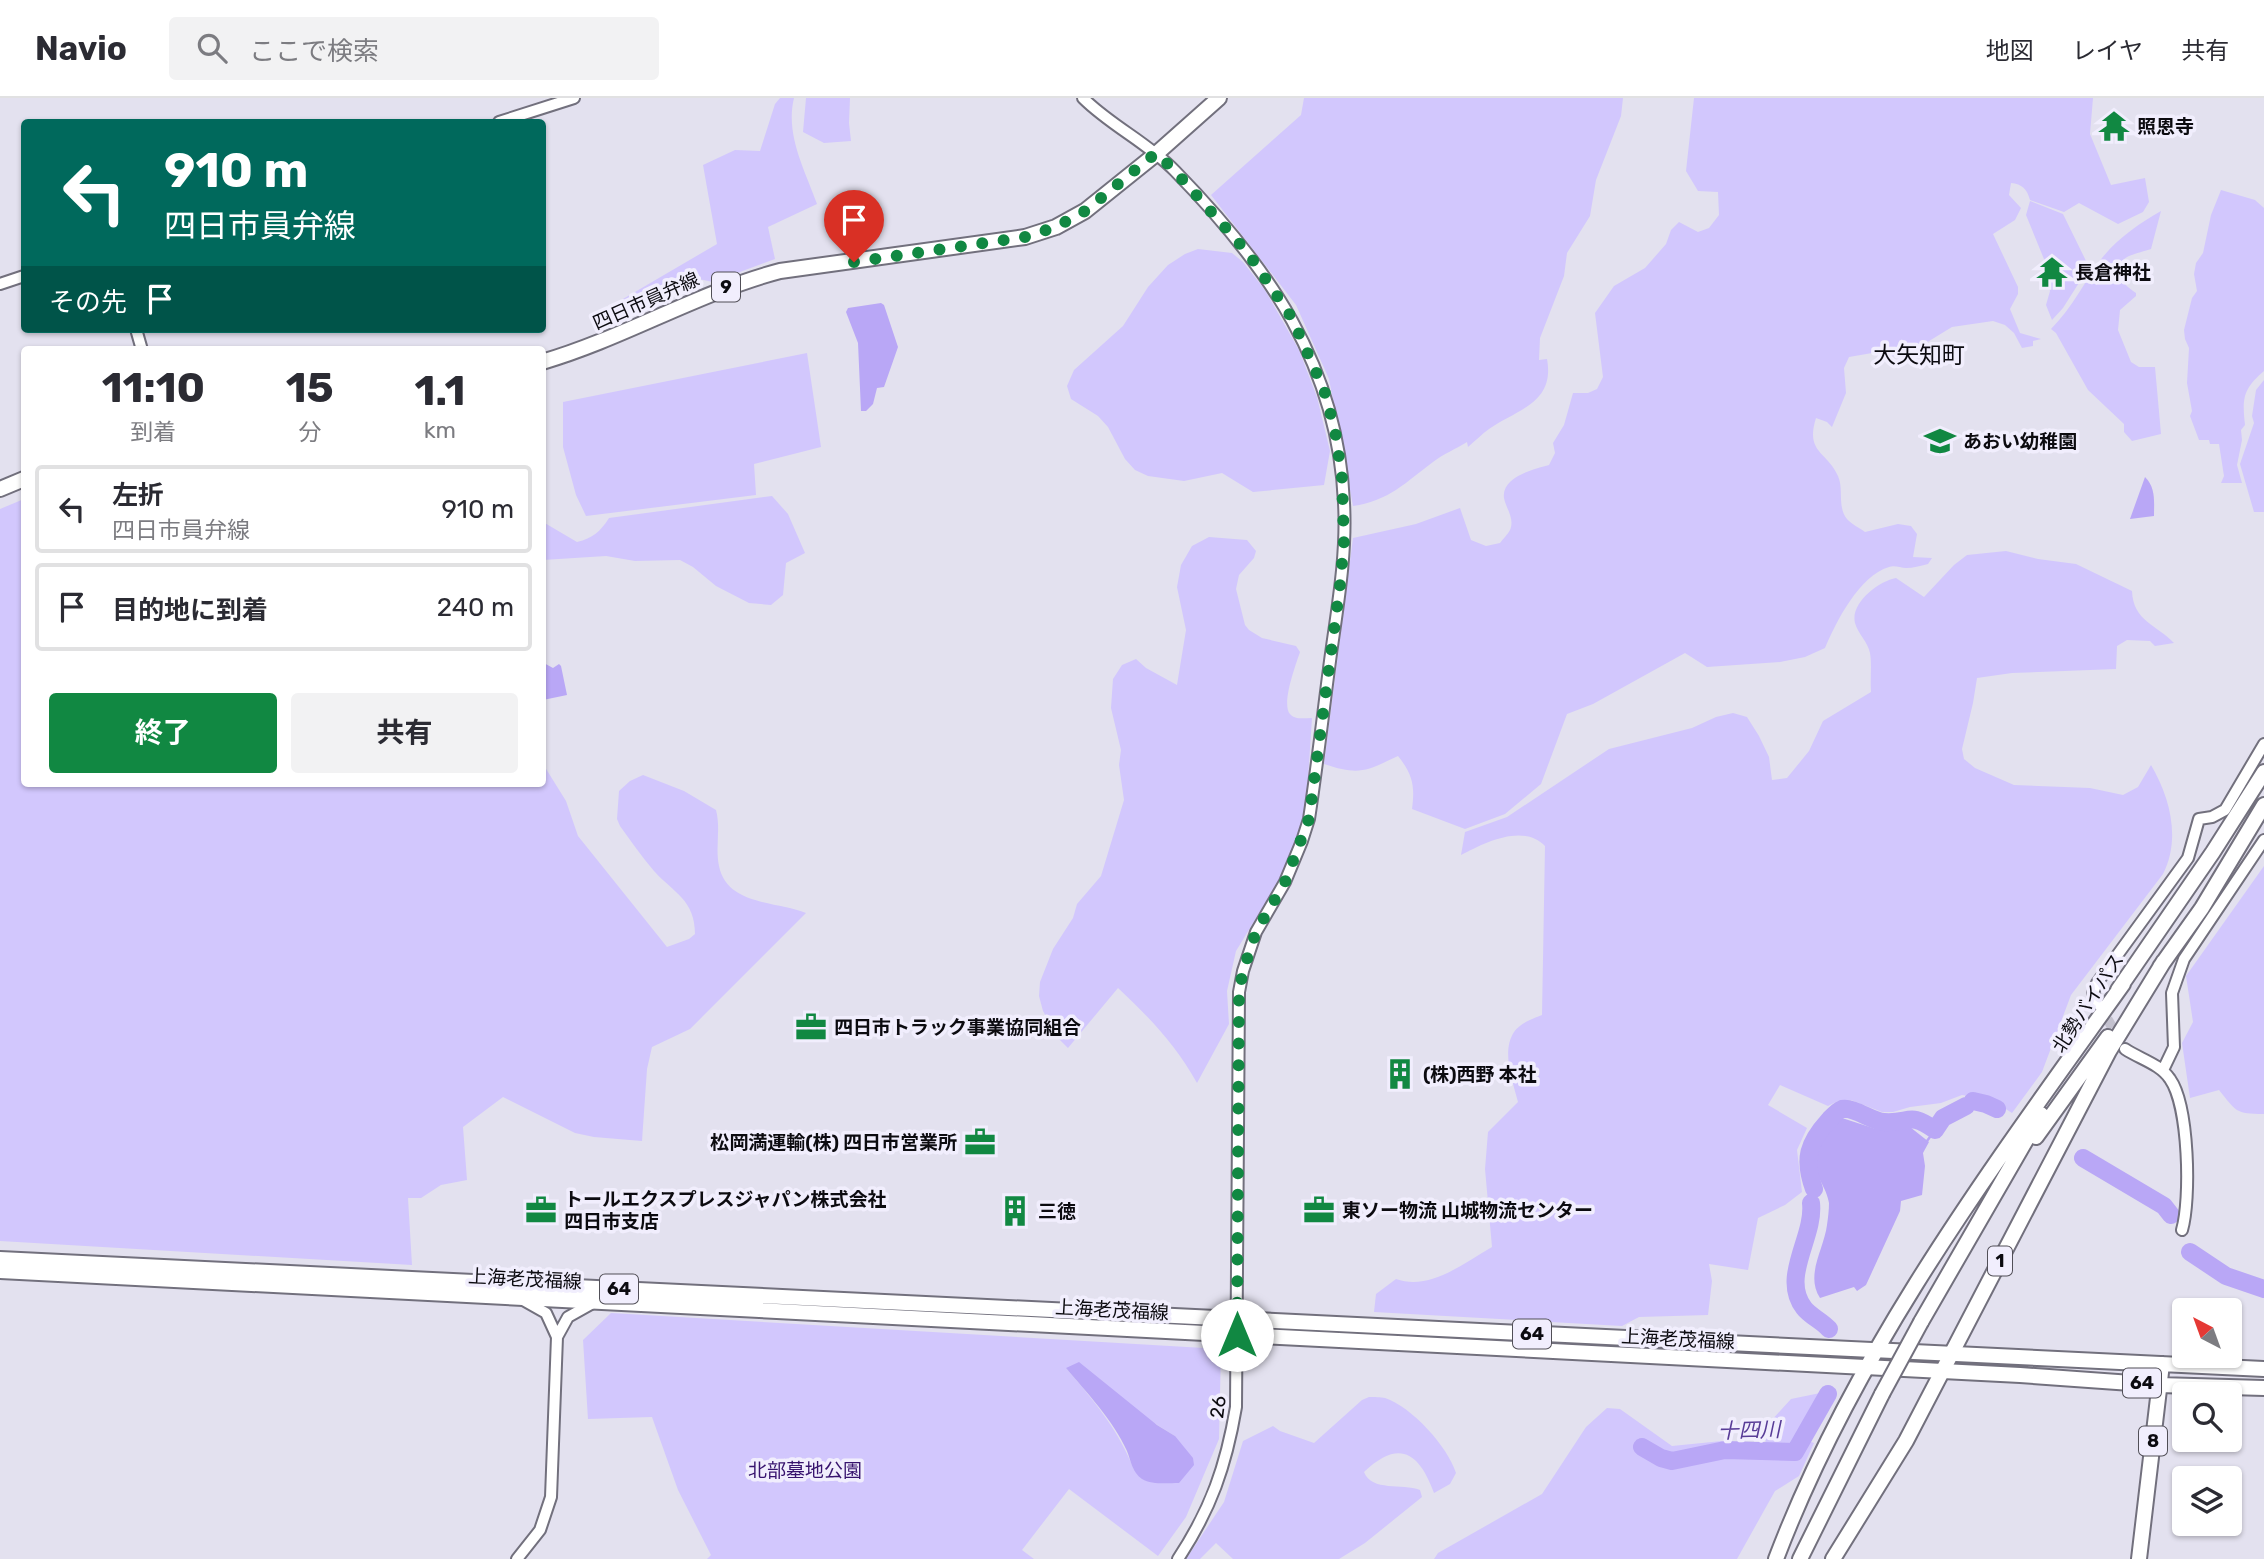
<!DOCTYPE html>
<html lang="ja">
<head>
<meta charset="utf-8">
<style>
  :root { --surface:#fff; --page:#f2f2f3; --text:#2b2b33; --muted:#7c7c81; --line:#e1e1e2; --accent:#118842 }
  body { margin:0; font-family:Rubik,"Noto Sans JP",sans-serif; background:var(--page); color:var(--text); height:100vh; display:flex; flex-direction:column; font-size:26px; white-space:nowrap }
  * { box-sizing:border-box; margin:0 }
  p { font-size:23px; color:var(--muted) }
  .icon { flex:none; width:38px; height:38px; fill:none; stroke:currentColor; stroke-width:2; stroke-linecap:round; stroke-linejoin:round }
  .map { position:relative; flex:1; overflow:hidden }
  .drawer { position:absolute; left:21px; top:248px; width:525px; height:441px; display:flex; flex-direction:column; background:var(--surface); border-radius:7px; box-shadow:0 2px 5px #0004 }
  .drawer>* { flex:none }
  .top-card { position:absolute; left:21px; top:21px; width:525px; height:214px; border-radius:7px; box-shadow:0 2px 5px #0004; background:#00695c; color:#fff; overflow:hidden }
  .needle { width:46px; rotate:319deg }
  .controls { position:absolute; left:2172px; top:1200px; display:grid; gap:14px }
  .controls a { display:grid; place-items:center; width:70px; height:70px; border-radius:7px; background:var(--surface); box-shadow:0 2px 5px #0004; font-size:35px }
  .pin { position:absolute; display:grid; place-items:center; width:60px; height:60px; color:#fff; margin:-72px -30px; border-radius:50% 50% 50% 0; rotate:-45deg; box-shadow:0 0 7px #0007 }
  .pin .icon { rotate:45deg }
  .me { position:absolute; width:77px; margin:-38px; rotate:0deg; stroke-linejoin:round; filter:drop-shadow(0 0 5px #0008) }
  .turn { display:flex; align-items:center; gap:24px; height:147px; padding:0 28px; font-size:32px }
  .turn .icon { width:91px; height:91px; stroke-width:2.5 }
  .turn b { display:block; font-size:49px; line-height:60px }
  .then { display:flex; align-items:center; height:66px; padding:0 28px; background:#0003; gap:14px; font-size:26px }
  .eta { display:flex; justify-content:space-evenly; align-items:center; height:119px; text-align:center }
  .eta b { font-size:42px; font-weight:700; line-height:49px }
  .cta { display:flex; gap:14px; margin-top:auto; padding:14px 28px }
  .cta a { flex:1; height:80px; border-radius:7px; background:var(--accent); color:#fff; font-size:28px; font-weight:700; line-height:80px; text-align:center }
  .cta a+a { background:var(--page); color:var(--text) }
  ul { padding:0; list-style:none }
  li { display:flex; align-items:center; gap:21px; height:88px; margin:0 14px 10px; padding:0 14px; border:4px solid var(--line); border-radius:7px }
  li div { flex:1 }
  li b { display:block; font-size:26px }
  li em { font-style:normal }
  header { display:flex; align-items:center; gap:42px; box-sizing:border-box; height:98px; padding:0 35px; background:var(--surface); border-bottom:2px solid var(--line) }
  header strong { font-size:33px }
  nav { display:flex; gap:38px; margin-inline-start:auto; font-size:24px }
  .search { width:490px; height:63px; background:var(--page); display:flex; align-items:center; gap:18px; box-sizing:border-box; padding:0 24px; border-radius:7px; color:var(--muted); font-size:26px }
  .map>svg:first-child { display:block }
  .green { fill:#d2c7fd; fill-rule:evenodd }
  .water { fill:#b9a7f6 }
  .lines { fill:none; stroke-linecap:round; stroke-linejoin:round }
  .stream { stroke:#b9a7f6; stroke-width:2.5 }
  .river { stroke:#b9a7f6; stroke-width:18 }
  .tertiary-tunnel { stroke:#c3c1ce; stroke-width:10; stroke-dasharray:10 5; stroke-linecap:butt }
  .tertiary-casing { stroke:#72707d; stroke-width:14 }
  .primary-casing { stroke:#72707d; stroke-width:18 }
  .trunk-casing { stroke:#72707d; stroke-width:18 }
  .tertiary { stroke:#fff; stroke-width:10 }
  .primary { stroke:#fff; stroke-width:14 }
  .trunk { stroke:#fff; stroke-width:14 }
  .trunk-bridge-casing { stroke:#72707d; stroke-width:18; stroke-linecap:butt }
  .trunk-bridge { stroke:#fff; stroke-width:14 }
  .route { stroke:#118842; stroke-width:12; stroke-dasharray:0 21.6 }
  .labels { text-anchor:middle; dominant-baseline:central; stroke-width:7; stroke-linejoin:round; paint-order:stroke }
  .shield { fill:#f1eefd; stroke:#514f57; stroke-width:2 }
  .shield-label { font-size:18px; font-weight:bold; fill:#0c0b10 }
  .poi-label { font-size:19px; font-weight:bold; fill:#0c0b10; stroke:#f1eefd; text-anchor:start }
  .street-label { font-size:19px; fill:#0c0b10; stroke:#f1eefd }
  .park-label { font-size:19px; fill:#37136e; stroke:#f1eefd }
  .water-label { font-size:21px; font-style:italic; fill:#583c97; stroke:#f1eefd }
  .quarter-label { font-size:23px; fill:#0c0b10; stroke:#f1eefd }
</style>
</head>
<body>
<header>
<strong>Navio</strong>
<div class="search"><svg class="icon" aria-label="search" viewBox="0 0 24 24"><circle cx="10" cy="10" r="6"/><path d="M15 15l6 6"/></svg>ここで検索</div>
<nav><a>地図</a><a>レイヤ</a><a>共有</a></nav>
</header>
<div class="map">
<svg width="2264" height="1461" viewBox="0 0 2264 1461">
  <rect width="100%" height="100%" fill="#e3e1ef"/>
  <!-- green -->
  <path class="green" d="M780 0H794C785 37 805 72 817 106L768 129 775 161 713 184 694 180 635 205 611 208 717 146 703 67 735 52 760 53 775 6Z
    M806 0H850L849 25 851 43 824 45 803 34Z
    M1304 0H1623L1621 18 1596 82 1590 118 1567 155 1564 178 1540 240 1539 262 1547 261C1555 305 1518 311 1489 331 1482 336 1475 343 1468 349L1467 344C1456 351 1443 356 1433 364 1406 384 1389 403 1353 408L1329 281 1296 207 1211 97 1301 17Z
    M1694 0H2093L2090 36 2111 87 2145 80 2149 104 2143 114 2118 126 2079 105 2064 114 2030 102C2027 91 2022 86 2011 85L2009 97 2021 110 2015 122 1993 136 2018 189V196L2010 211 2020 235 2041 241 2033 243V248L2022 250 2014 235 2005 227 1993 223 1952 229 1916 251 1903 256 1884 260 1872 255 1849 259 1844 270 1846 295 1832 329 1827 324 1816 320C1805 355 1827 353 1838 378 1844 391 1837 409 1847 421 1851 426 1860 430 1865 434L1898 426 1911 428 1917 436 1913 459 1932 460 1928 466C1920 468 1913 470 1906 470 1901 470 1894 467 1889 469 1859 478 1836 524 1825 550L1805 559 1780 564 1707 569 1685 555 1593 606 1567 616 1541 686 1505 716 1465 731 1412 711C1415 688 1413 677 1398 658 1366 673 1360 678 1324 666L1353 440 1416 426 1460 410 1471 442 1486 448 1500 445C1503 441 1508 436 1510 432 1515 420 1506 411 1504 400 1501 379 1534 371 1549 367L1555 355 1553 345 1564 327 1573 295H1588L1597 291 1603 279 1595 215 1614 188 1645 170 1666 146 1671 132 1679 124 1698 134 1709 130 1719 117 1718 94 1698 93 1686 73Z
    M2221 92 2255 102 2264 110V273C2243 291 2242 300 2245 327L2241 332 2242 342 2237 367 2242 385H2221L2224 378 2219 346H2210L2209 342H2199L2190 318 2192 313 2187 285 2189 250 2185 241 2184 232 2192 200 2197 193 2194 176 2196 165 2203 155 2211 117Z
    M2030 103 2063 116 2089 169 2063 210 2052 222 2046 207 2050 193 2044 177 2046 166 2026 117Z
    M2161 113 2151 151C2143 154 2129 156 2123 162 2110 174 2126 189 2136 195V198L2120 212 2118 232 2131 264 2139 269H2155L2161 336 2132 343 2124 334V326L2088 292 2056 235 2051 231C2073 209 2084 184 2102 160 2118 140 2140 125 2161 113Z
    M1198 151 1232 155 1243 164 1265 192 1299 252 1317 299 1330 353 1324 387 1253 394 1222 375 1184 383 1148 378 1135 372 1125 361 1108 329 1098 318 1071 301 1067 288 1074 272 1123 228 1148 189 1168 167 1185 156Z
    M807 255 821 349 754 366 756 397 586 418 576 397 563 349V304Z
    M2264 282V414H2254L2240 366 2254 325 2252 318 2256 292Z
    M772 398 788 416 805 455 786 465 783 497 771 507 749 505 716 488 693 469 680 462 635 463 606 458 543 462V424L577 444C593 440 600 434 609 420Z
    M24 401V686H542L543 666 566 703 578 738 667 849 689 841 695 836C695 802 674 795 654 773 642 759 631 743 620 728L617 721 619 693 630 683 643 677 684 693 716 712C721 731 715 749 719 768 727 808 778 803 806 815L690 931 652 949 647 971 642 1043 594 1039 575 1035 503 999 463 1029 467 1082 441 1087 421 1100H408L412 1167 0 1143V411Z
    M1209 439 1247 442 1256 453 1254 460 1239 477 1236 491 1245 527 1249 532 1262 540 1296 548 1300 554C1296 566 1281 606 1290 616 1295 622 1304 620 1312 620L1306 712 1290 765 1236 853 1227 893 1229 926 1197 985C1175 946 1151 921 1118 890L1068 950 1058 940 1043 913 1039 898 1040 884 1053 851 1073 820 1077 806 1101 778 1124 702 1119 667 1121 652 1111 610 1113 581 1122 567 1136 561 1146 570 1177 587 1186 532 1177 489 1181 467 1192 448Z
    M2006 453 2038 461 2076 466 2132 493C2133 523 2157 527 2174 545L2155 548 2150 543 2127 542 2117 548 2116 571 2012 575 1977 580 1973 605 1962 651 1964 661 1975 670 2014 687 2090 690 2123 697 2138 689 2151 667C2170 699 2181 741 2163 776L2071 897 2042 974 2012 1015 1990 1001 1962 997 1941 1005 1910 1009 1893 1014H1882L1851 1002 1838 1003 1828 1008 1780 987 1768 1007 1807 1030 1797 1052 1802 1094 1785 1107 1758 1120 1748 1172 1709 1166 1712 1183 1708 1217 1639 1219 1622 1228 1374 1214 1376 1196 1396 1181C1430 1193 1464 1165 1492 1149L1485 1071 1488 1034 1518 1004C1513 984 1501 954 1514 934 1520 925 1532 921 1542 917L1545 748C1523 725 1484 745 1461 757L1465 734 1507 719 1609 651 1692 630 1716 619 1733 615 1747 619 1759 638 1769 659 1772 682 1787 680 1809 653 1823 623 1871 594C1870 581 1872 567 1870 555 1868 544 1858 536 1855 525 1850 505 1879 483 1896 480L1924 499 1954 467 1967 457Z
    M2264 768V1016C2235 1016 2236 1013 2219 992L2190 1000 2182 945 2193 924 2186 878Z
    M611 1215 1221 1251 1219 1341 1186 1419 1158 1458 1069 1391 1022 1452 1034 1461H707L711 1457 678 1392 652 1319 588 1321 583 1242ZM1066 1270 1175 1338 1134 1372C1119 1332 1093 1302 1066 1270Z
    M1825 1294 1806 1342 1814 1345 1799 1378 1775 1393 1737 1461H1434L1438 1455 1542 1396 1586 1329 1607 1310 1620 1311 1672 1348 1722 1343 1727 1349 1753 1353 1765 1346 1769 1325 1791 1301Z
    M1369 1299C1374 1299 1381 1299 1385 1300 1412 1309 1448 1349 1456 1375L1450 1386 1434 1395C1419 1354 1399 1341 1364 1374 1372 1394 1402 1385 1420 1392L1422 1399 1365 1445 1339 1461H1233L1216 1445 1200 1461H1186L1224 1404 1243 1343 1273 1328 1280 1333 1314 1345 1362 1302Z"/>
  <!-- water -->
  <path class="water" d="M881 205 884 207 898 249 884 289 877 290 873 306 866 313H861L858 245 846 214 848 210Z
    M2145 379C2156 390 2154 403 2154 418L2130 421Z
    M542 564 553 570 559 566 561 568 567 597 543 602Z
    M1842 1020 1876 1031 1910 1029 1929 1044 1923 1055 1925 1068 1922 1097 1901 1103 1900 1113 1866 1187 1857 1193 1854 1189 1820 1200C1805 1177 1824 1151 1827 1127 1828 1120 1829 1112 1829 1105 1826 1086 1812 1078 1816 1054 1819 1042 1833 1027 1842 1020Z
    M1079 1264 1157 1327 1175 1338 1193 1360 1194 1367 1179 1385C1168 1385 1152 1387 1142 1381 1132 1374 1131 1363 1127 1353 1113 1322 1087 1295 1066 1270Z"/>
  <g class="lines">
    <!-- stream -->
    <path class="stream" d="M1927 1043 1935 1032"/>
    <!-- river -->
    <path class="river" d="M1973 1003 1986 1006 1997 1011
      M2083 1060 2164 1108 2171 1117
      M1814 1091C1803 1061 1808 1045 1829 1022 1833 1018 1837 1013 1842 1011 1855 1009 1871 1023 1884 1024 1911 1026 1908 1013 1935 1032L1943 1020 1966 1008
      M1811 1105C1815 1139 1780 1179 1804 1210 1810 1218 1822 1223 1829 1231
      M2190 1154 2226 1178 2264 1191
      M1642 1349 1661 1360 1672 1363 1725 1352 1795 1354 1828 1296"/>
    <!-- tertiary-tunnel -->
    <path class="tertiary-tunnel" d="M2100 908 2120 943"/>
    <defs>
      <path id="tertiary" d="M1083 0C1111 28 1147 44 1175 73 1268 168 1338 267 1344 405 1347 458 1337 511 1330 563 1323 616 1317 669 1309 721L1302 743 1285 784 1256 834 1243 873 1239 894 1236 1309C1226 1368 1211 1411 1178 1461
        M499 24 574 0
        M0 186 24 178
        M136 231 142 252
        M2099 907 2093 895 2097 885 2188 760 2199 721 2212 719 2225 712 2264 646
        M2125 951C2140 961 2160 966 2170 981 2189 1008 2191 1101 2182 1132
        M2163 972 2174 949 2172 895 2184 861 2264 742
        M557 1239 568 1219 593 1205
        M517 1461 540 1432 551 1399 557 1239 546 1215 523 1202"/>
      <path id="primary" d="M542 264C624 240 697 195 780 173L1025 139 1056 129 1085 113 1156 56 1219 0
        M0 391 24 381
        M0 1161 2264 1271
        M0 1173 2020 1277 2159 1287 2264 1290
        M2139 1461 2162 1266"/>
      <path id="trunk" d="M2160 869 2202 810 2264 707
        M2118 892 2213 754 2264 674
        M2036 1039 2108 939
        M1921 1224 2041 1016
        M1776 1461C1856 1250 1993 1068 2123 886
        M1800 1461 1882 1296
        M1833 1461 1906 1343 2109 953 2164 863"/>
    </defs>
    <!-- tertiary casing -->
    <use href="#tertiary" class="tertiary-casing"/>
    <!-- primary casing -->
    <use href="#primary" class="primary-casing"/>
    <!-- trunk casing -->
    <use href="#trunk" class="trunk-casing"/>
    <!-- tertiary -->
    <use href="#tertiary" class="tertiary"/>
    <!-- primary -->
    <use href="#primary" class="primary"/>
    <!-- trunk -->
    <use href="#trunk" class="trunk"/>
    <defs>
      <path id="trunk-bridge" d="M1882 1296 1921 1224"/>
    </defs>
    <!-- trunk-bridge casing -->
    <use href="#trunk-bridge" class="trunk-bridge-casing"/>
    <!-- trunk-bridge -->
    <use href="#trunk-bridge" class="trunk-bridge"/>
  </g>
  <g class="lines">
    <!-- route -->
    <path class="route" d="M854 164 1025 139 1056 129 1085 113 1156 55 1174 72 1248 155 1292 220 1324 292 1335 332 1342 380 1344 443 1340 487 1309 721 1285 784 1256 834 1243 873 1239 894 1237 1237"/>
  </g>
  <!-- icons -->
  <defs>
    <symbol id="temple-bare" viewBox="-9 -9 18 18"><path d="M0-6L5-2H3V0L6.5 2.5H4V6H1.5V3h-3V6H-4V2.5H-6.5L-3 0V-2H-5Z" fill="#118842" stroke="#f1eefd" stroke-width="2.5" paint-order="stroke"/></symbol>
    <symbol id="school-bare" viewBox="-9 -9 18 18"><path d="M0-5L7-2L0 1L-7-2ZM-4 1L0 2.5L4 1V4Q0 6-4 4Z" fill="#118842" stroke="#f1eefd" stroke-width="2.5" paint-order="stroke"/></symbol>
    <symbol id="office-bare" viewBox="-9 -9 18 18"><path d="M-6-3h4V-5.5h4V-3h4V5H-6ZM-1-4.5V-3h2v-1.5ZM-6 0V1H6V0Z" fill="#118842" stroke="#f1eefd" stroke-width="2.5" paint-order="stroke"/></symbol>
    <symbol id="building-bare" viewBox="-9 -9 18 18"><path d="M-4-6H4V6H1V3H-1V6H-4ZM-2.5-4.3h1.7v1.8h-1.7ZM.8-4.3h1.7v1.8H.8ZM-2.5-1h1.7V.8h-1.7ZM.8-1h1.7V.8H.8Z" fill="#118842" stroke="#f1eefd" stroke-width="2.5" paint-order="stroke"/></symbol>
  </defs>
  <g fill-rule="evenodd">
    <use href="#temple-bare" x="2092" y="6" width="44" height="44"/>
    <use href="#temple-bare" x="2030" y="152" width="44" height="44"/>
    <use href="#school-bare" x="1918" y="321" width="44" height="44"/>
    <use href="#office-bare" x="789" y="907" width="44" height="44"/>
    <use href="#building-bare" x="1378" y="954" width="44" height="44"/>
    <use href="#office-bare" x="958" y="1022" width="44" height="44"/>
    <use href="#office-bare" x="519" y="1090" width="44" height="44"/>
    <use href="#office-bare" x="1297" y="1090" width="44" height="44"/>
    <use href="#building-bare" x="993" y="1091" width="44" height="44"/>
  </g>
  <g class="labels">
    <!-- shield labels -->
    <g class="shield">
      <rect x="712" y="174.5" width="28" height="29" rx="5"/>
      <rect x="1988" y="1148.5" width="24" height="29" rx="5"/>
      <rect x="600" y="1176.5" width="38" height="29" rx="5"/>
      <rect x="1513" y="1221.5" width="38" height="29" rx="5"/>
      <rect x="2123" y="1270.5" width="38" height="29" rx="5"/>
      <rect x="2139" y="1328.5" width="28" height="29" rx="5"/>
    </g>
    <g class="shield-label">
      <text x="726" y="189">9</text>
      <text x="2000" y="1163">1</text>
      <text x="619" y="1191">64</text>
      <text x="1532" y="1236">64</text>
      <text x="2142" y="1285">64</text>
      <text x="2153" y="1343">8</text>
    </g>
    <!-- poi labels -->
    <g class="poi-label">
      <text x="2137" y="28">照恩寺</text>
      <text x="2075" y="174">長倉神社</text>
      <text x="1963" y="343">あおい幼稚園</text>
      <text x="834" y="929">四日市トラック事業協同組合</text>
      <text x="1423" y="976">(株)西野 本社</text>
      <text x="957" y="1044" text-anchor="end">松岡満運輸(株) 四日市営業所</text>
      <text x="564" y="1101">トールエクスプレスジャパン株式会社<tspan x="564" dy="22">四日市支店</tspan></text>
      <text x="1342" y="1112">東ソー物流 山城物流センター</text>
      <text x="1038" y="1113">三徳</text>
    </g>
    <!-- street labels -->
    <g class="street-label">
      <text transform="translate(646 203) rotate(-24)">四日市員弁線</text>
      <text transform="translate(2088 905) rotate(-57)">北勢バイパス</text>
      <text transform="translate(525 1181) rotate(3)">上海老茂福線</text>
      <text transform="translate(1112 1212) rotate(3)">上海老茂福線</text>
      <text transform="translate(1678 1241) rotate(3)">上海老茂福線</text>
      <text transform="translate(1218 1309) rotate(-83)">26</text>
    </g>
    <!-- park labels -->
    <g class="park-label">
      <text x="805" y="1372">北部墓地公園</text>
    </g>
    <!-- water labels -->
    <g class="water-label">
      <text transform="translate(1749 1332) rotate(-2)">十四川</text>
    </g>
    <!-- quarter labels -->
    <g class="quarter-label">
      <text x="1919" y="257">大矢知町</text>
    </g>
  </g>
</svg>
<div class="controls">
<a><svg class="needle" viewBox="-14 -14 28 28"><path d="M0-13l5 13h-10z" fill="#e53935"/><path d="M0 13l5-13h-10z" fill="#7c7c81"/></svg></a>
<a><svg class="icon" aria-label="search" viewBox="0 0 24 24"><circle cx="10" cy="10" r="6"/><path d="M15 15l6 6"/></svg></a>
<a><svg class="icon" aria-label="layers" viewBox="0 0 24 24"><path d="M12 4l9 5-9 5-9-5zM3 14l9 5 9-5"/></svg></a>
</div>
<div class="pin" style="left:854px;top:164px;background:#d93025"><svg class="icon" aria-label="arrive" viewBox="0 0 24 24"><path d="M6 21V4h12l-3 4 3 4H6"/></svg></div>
<svg class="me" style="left:1237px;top:1237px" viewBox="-20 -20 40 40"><circle r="19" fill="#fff"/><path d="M0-13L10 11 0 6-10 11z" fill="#118842"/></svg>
<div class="top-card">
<div class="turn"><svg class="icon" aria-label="left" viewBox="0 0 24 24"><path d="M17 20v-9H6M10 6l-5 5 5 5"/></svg><div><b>910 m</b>四日市員弁線</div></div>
<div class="then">その先<svg class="icon" aria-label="arrive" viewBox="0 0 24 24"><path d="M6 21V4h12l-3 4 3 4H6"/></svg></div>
</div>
<section class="drawer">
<div class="eta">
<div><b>11:10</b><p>到着</p></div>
<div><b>15</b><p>分</p></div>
<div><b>1.1</b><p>km</p></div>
</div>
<ul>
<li><svg class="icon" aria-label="left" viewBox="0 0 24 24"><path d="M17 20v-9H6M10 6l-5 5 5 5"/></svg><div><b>左折</b><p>四日市員弁線</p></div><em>910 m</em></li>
<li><svg class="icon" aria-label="arrive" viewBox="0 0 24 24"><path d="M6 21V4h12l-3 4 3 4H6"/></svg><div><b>目的地に到着</b></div><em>240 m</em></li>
</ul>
<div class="cta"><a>終了</a><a>共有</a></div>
</section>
</div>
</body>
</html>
